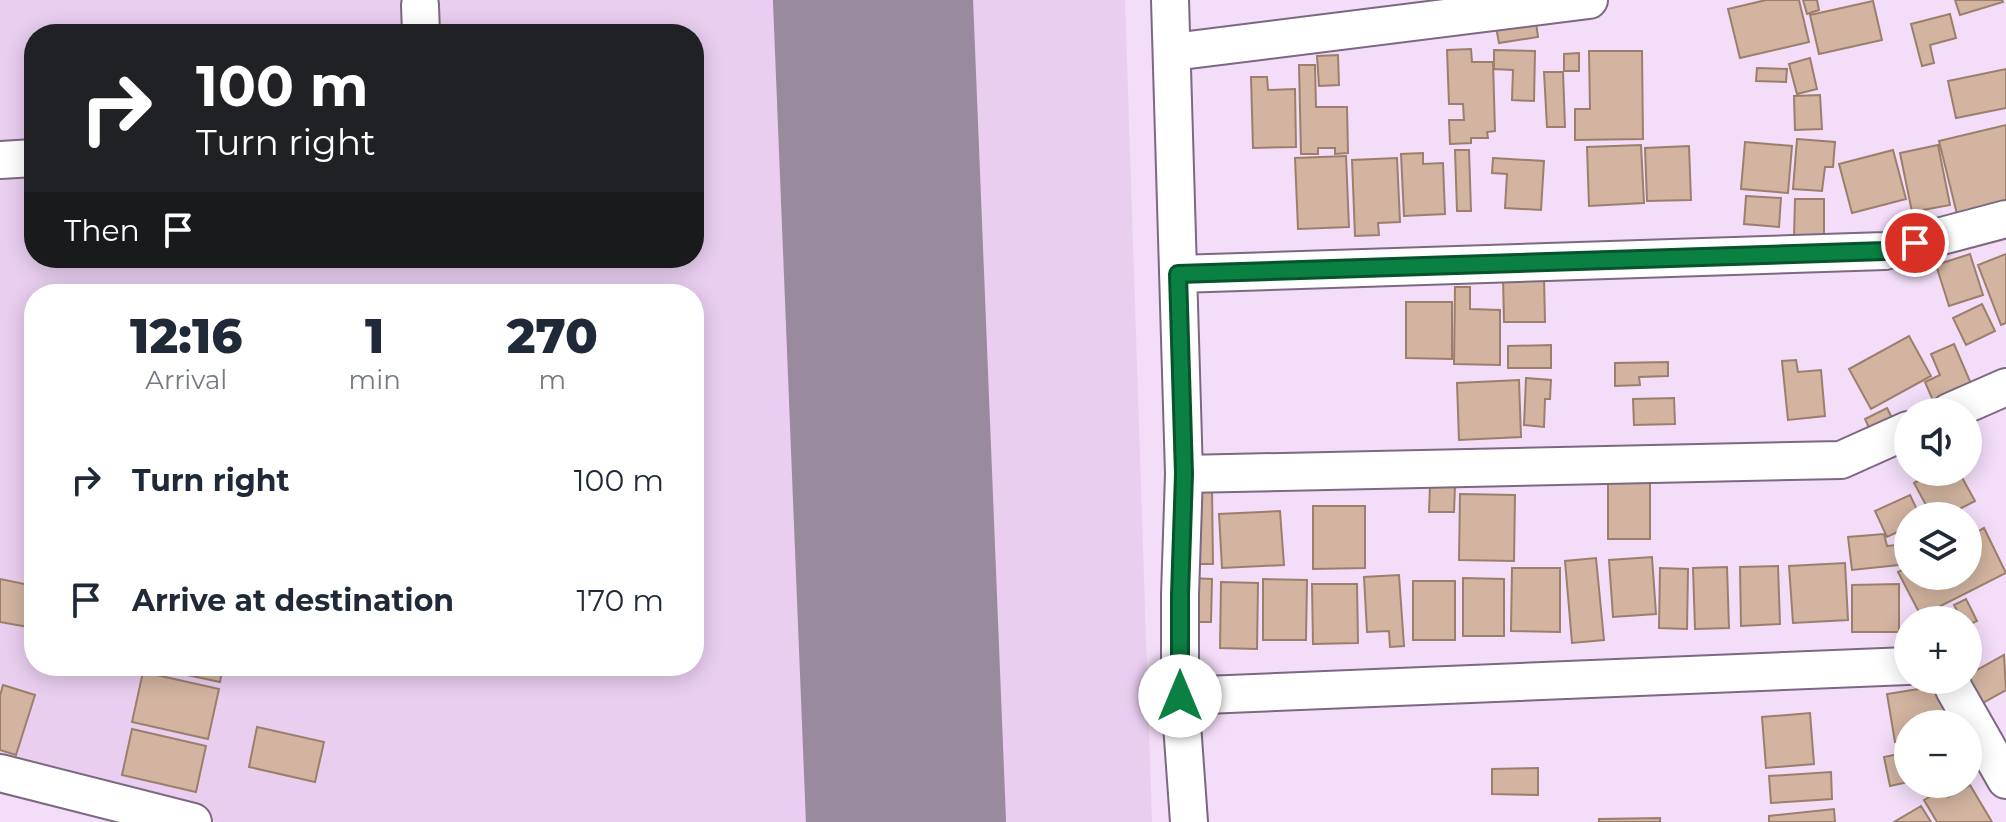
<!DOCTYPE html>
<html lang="en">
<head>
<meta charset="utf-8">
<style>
  :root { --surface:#fff; --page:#f6f6f7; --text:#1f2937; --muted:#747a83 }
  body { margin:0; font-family:Montserrat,sans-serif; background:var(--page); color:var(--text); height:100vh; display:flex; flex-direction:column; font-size:30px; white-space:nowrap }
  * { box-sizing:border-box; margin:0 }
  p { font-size:26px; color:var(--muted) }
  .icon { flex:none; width:44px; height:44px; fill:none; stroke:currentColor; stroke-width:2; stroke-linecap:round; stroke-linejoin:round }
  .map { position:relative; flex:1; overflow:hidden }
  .panel { position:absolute; left:24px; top:284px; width:680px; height:392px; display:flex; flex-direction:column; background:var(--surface); border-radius:32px; box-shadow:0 4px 20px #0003 }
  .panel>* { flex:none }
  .banner { position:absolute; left:24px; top:24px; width:680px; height:244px; border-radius:32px; box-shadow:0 4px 20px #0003; background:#202124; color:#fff; overflow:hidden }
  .fabs { position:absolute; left:1894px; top:398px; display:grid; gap:16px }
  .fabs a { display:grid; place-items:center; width:88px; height:88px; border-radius:50%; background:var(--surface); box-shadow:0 4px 20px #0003; font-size:40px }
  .pin { position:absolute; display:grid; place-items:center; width:68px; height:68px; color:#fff; margin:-34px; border:4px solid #fff; border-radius:50%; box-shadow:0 2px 8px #0007 }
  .me { position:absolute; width:88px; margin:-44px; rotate:0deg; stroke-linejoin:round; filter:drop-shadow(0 0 6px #0008) }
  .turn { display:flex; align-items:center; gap:28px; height:168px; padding:0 40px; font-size:36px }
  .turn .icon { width:104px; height:104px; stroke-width:2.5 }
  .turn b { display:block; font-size:56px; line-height:68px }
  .then { display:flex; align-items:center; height:76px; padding:0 40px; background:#0003; gap:16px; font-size:30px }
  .eta { display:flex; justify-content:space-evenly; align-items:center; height:136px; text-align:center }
  .eta b { font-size:48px; font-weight:800; line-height:56px }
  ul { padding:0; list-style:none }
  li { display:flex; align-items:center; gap:24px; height:120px; padding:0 40px }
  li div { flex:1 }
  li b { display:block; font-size:30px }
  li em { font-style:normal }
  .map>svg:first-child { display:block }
  .built { fill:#e9cef0; fill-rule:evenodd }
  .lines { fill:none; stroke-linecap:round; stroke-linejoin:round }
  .runway { stroke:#9a8a9e; stroke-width:200 }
  .building { fill:#d2b4a0; stroke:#9b7f6c; stroke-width:2 }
  .minor-casing { stroke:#7c6880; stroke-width:40 }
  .minor { stroke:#fff; stroke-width:36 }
  .route-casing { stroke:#07532c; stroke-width:20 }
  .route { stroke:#0b8043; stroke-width:14 }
</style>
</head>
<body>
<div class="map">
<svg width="2006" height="822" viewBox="0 0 2006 822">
  <rect width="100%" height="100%" fill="#f3ddf9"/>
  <!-- built -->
  <path class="built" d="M0 0H1125L1152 822H218L0 762ZM34 34H694V258H34ZM34 294H694V666H34Z"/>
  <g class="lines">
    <!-- runway -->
    <path class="runway" d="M873 0 906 822"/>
  </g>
  <!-- building -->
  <path class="building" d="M1766 0H1799L1809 42 1740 58 1728 9Z
    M1803 0H1817L1819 10 1807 14Z
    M1955 0H2002L2003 2 1960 15Z
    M1873 1 1882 40 1819 54 1810 15Z
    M1950 14 1956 38 1930 45 1934 63 1922 66 1911 24Z
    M1536 22 1538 37 1499 43 1496 27Z
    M1471 49 1472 62H1493L1495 131 1487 132 1488 138H1471V143L1450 144 1449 120H1464L1463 104H1449L1447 50Z
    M1494 50 1535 51 1534 101 1512 100 1513 70 1494 69Z
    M1589 51H1642L1643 139 1575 140V109H1590Z
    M1579 53V71H1564V54Z
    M1338 55 1339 85 1319 86 1317 56Z
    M1810 58 1817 89 1797 94 1789 64Z
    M1299 65H1315L1316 107H1347L1348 153 1335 154V148H1318V154H1301Z
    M1757 68 1787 69 1786 82 1756 81Z
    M2006 69V108L1956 118 1948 81Z
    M1544 72H1563L1565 127H1547Z
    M1251 77H1267L1268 90 1295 89 1296 147 1253 148Z
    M1820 95 1822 129 1795 130 1794 96Z
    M2006 125V202L1957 214 1939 141Z
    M1797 139 1835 142 1833 167H1825L1822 191 1793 189Z
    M1745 142 1792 146 1788 193 1741 189Z
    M1641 145 1644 203 1589 206 1587 147Z
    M1938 145 1950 205 1912 212 1900 153Z
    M1689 146 1691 200 1647 201 1645 148Z
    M1455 150H1469L1471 211H1457Z
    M1893 150 1906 199 1852 213 1839 164Z
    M1423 153V164L1443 163 1445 214 1404 216 1401 154Z
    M1346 156 1349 227 1298 229 1295 158Z
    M1397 158 1400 222 1378 223 1379 235 1355 236 1352 160Z
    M1493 158 1544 161 1541 210 1505 208 1507 174 1492 173Z
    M1746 196 1781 198 1779 227 1744 224Z
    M1795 199H1824V239H1794Z
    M1970 254 1983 295 1949 306 1936 265Z
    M2006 254V323L2001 325 1978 265Z
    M1544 277 1545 322H1504L1503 278Z
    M1455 287H1470V309L1500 310V365L1454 364Z
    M1406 302H1452V359L1406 358Z
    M1982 304 1995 331 1966 345 1953 318Z
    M1909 336 1931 376 1871 409 1849 369Z
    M1954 344 1975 393 1937 410 1925 382 1940 375 1931 354Z
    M1551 345V368H1508V346Z
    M1796 360 1798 372 1821 370 1825 416 1788 420 1782 361Z
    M1668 362V376L1639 377 1640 385 1615 386V363Z
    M1526 378 1551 380 1550 399H1545L1544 427 1524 425Z
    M1519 380 1521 437 1459 440 1457 383Z
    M1674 398 1675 424 1634 425 1633 399Z
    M1887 408 1899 432 1876 443 1865 419Z
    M1934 472H1959L1975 501 1946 516H1932L1914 483Z
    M1608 479 1650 480V539H1608Z
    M1430 485 1455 486 1454 512H1429Z
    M1185 489H1212L1213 564H1186Z
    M1460 494 1515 495 1514 561 1459 560Z
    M1910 495 1920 516H1908V527L1887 537 1875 511Z
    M1313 506H1365V568L1313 569Z
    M1280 511 1284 565 1222 568 1219 514Z
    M1984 528 2006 573 1921 616 1898 572 1908 567V576H1968V537Z
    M1884 534 1887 546 1908 544V564L1852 570 1848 537Z
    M1652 557 1656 614 1613 617 1609 560Z
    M1596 558 1604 640 1572 643 1565 561Z
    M1845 563 1848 620 1793 623 1789 566Z
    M1778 566 1780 624 1741 626 1740 567Z
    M1727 567 1729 628 1695 629 1693 568Z
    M1512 568H1560V632L1511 631Z
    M1660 568 1688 569 1687 629 1659 628Z
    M1399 575 1404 646 1390 647 1389 631 1367 632 1364 577Z
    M1189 578 1212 579 1211 622H1189Z
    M1463 578 1504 579V636H1463Z
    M0 579 34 586V628L0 622Z
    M1263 579 1307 580 1306 640H1263Z
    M1413 581H1455V640H1413Z
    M1221 582 1258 583 1257 649 1220 648Z
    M1312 584H1357L1358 643 1313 644Z
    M1899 584V632H1852V585Z
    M1966 599 1977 621 1968 625V620H1962L1954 605Z
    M2004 655 2006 690 1979 705 1968 675Z
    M146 666H223L220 682Z
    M143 672 219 689 208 739 132 722Z
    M3 685 35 695 16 755 0 750V696Z
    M1944 685 1950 724H1908V740L1895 742 1887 694Z
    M1810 713 1814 764 1766 768 1762 717Z
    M257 727 324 742 315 782 249 767Z
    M132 729 206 746 196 792 122 775Z
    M1908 752V782L1890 786 1884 757Z
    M1538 768V795L1492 794V769Z
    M1831 772 1832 799 1771 803 1769 776Z
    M1970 785 1992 822H1937L1924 800 1943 789 1948 797Z
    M1921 806 1931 822H1894Z
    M1834 809 1835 822H1769V816Z
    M1660 818V822H1599V819Z"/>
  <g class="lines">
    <defs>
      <path id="minor" d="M1170 0 1184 474 1180 595V696L1189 822
        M420 5 421 34
        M1173 52 1589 0
        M0 160 34 158
        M1178 274 1885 251 2006 219
        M1949 412 2006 387
        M1184 474 1841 460 1908 430
        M1951 680 1954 689 2006 780
        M1180 696 1908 666
        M0 773 193 822"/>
    </defs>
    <!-- minor casing -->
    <use href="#minor" class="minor-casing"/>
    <!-- minor -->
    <use href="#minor" class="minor"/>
  </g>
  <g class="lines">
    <defs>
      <path id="route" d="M1180 696V595L1184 474 1178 274 1885 251 1915 243"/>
    </defs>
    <!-- route casing -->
    <use href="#route" class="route-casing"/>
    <!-- route -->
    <use href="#route" class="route"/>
  </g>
</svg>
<div class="fabs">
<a><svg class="icon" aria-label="sound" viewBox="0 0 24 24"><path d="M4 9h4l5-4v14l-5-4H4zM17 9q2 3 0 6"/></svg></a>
<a><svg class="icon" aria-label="layers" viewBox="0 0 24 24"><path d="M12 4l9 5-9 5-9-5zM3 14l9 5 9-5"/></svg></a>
<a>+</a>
<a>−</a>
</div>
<div class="pin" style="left:1915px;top:243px;background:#d93025"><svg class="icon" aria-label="arrive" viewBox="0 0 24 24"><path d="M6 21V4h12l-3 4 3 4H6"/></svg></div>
<svg class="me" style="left:1180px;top:696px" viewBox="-20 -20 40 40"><circle r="19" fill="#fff"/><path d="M0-13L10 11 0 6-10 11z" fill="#0b8043"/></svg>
<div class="banner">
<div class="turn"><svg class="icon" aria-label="right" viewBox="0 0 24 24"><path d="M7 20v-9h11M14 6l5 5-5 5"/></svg><div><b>100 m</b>Turn right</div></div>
<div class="then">Then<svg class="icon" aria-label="arrive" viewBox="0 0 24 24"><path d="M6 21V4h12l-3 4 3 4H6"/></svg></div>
</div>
<section class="panel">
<div class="eta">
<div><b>12:16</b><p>Arrival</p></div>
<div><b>1</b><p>min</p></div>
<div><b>270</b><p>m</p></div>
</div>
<ul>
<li><svg class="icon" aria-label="right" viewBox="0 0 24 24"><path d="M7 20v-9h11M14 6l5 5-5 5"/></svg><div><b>Turn right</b></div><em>100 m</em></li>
<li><svg class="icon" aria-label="arrive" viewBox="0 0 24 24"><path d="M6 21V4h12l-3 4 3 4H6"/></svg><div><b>Arrive at destination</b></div><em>170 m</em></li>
</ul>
</section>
</div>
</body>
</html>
